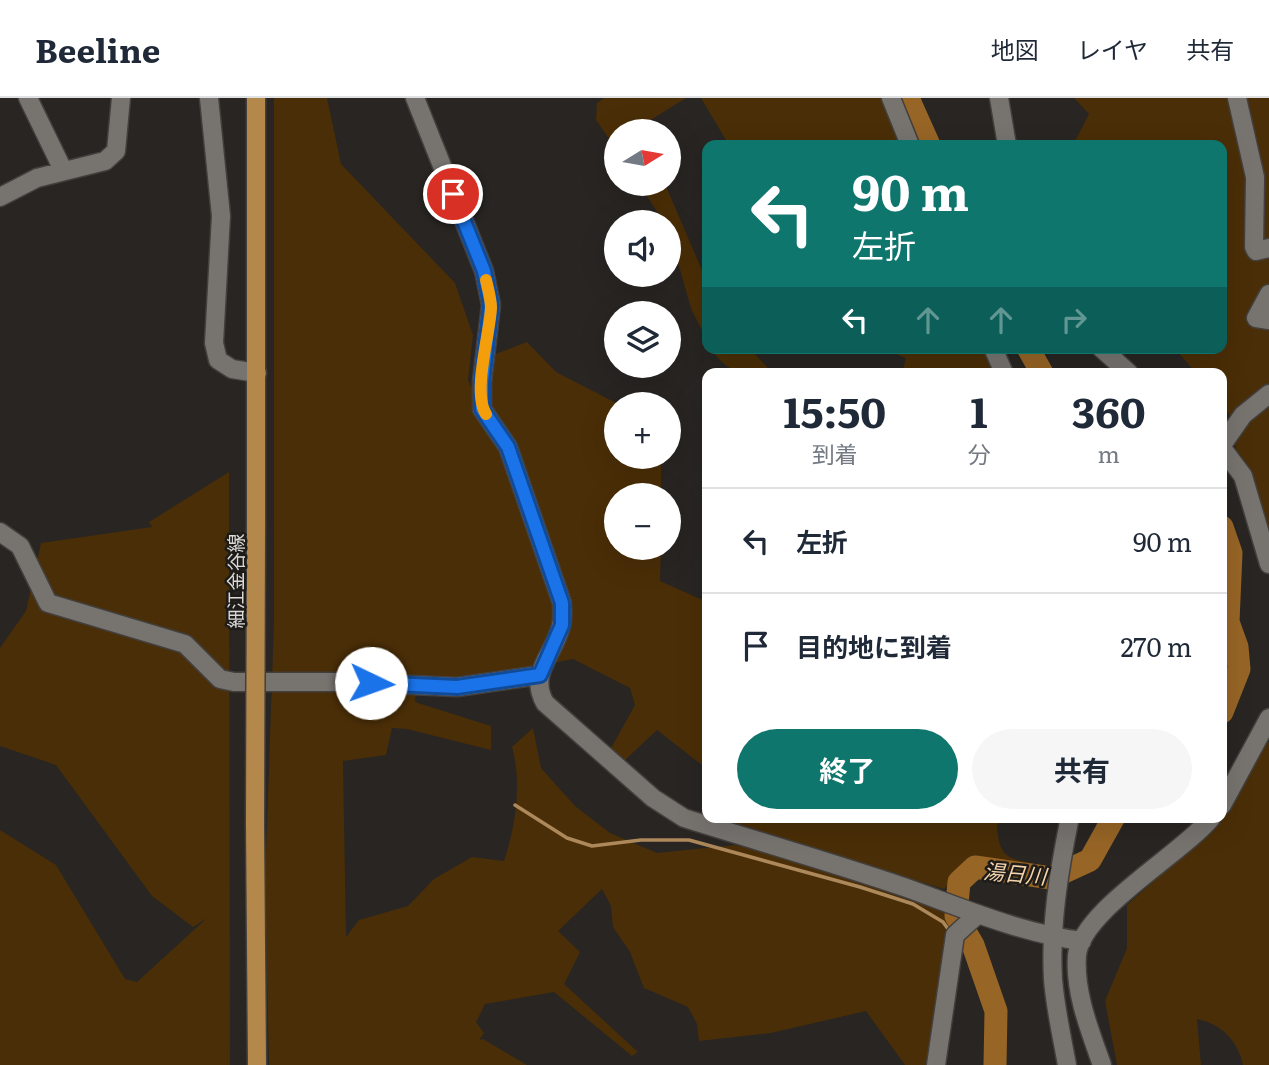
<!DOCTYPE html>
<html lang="ja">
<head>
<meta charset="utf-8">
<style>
  :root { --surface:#fff; --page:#f6f6f7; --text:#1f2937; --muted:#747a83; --line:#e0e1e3; --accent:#0f766e }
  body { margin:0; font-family:Literata,"Noto Sans JP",serif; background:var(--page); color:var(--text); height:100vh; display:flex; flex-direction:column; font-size:26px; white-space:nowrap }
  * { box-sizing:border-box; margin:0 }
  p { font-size:23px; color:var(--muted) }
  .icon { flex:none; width:38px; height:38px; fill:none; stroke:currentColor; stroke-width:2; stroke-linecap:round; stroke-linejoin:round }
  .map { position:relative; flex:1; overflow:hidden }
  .panel { position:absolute; left:702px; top:270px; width:525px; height:455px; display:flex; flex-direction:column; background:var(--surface); border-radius:14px; box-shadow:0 7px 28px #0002 }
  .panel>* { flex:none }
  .banner { position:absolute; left:702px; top:42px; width:525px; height:214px; border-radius:14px; box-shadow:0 7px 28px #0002; background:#0f766e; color:#fff; overflow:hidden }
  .needle { width:46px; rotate:79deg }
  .tools { position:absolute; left:604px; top:21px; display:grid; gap:14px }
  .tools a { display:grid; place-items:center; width:77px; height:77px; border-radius:50%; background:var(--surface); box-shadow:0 7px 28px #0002; font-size:35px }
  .pin { position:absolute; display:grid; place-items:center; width:60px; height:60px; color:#fff; margin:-30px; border:4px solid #fff; border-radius:50%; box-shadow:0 2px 7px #0007 }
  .me { position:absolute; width:77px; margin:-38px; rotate:93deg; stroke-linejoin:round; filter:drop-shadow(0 0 5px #0008) }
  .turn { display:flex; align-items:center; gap:24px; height:147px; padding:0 35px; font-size:32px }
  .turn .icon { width:91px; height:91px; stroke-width:2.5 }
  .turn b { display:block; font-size:49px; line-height:60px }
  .lanes { display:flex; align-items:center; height:66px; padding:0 35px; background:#0003; justify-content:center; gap:35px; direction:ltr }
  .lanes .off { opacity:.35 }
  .eta { display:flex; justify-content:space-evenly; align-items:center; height:119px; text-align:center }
  .eta b { font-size:42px; font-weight:700; line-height:49px }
  .button { display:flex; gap:14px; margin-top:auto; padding:14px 35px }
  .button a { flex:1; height:80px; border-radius:42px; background:var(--accent); color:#fff; font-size:28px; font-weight:700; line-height:80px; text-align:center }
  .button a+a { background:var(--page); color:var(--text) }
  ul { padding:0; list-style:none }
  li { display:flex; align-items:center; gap:21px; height:105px; padding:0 35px; border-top:2px solid var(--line) }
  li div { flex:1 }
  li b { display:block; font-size:26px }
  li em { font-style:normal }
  header { display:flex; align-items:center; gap:42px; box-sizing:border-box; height:98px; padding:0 35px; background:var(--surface); border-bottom:2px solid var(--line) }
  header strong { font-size:33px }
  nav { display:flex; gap:38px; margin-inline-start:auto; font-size:24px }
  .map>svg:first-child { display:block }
  .green { fill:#4a2e07 }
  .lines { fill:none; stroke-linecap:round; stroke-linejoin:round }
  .stream { stroke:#ac885b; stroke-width:3.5 }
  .river { stroke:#976526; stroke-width:23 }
  .minor-casing { stroke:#423f3d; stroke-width:21 }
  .major-casing { stroke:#423f3d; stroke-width:21 }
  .minor { stroke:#777470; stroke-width:18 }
  .major { stroke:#b4874b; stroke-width:18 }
  .major-bridge-casing { stroke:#423f3d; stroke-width:21; stroke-linecap:butt }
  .major-bridge { stroke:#b4874b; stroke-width:18 }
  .route-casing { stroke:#114b97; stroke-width:18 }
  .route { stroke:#1a73e8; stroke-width:12 }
  .slow { stroke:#f59e0b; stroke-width:12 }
  .labels { text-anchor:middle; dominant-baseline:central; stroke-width:5; stroke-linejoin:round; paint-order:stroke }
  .street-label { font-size:19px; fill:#dcdad8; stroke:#1e1c19 }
  .water-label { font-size:21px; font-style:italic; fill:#f5d3ad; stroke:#1e1c19 }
</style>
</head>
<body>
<header>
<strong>Beeline</strong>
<nav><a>地図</a><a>レイヤ</a><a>共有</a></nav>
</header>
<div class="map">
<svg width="1269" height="967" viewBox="0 0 1269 967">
  <rect width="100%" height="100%" fill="#282522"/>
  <!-- green -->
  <path class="green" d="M274 0H327L341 66 455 185 473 237 468 282 475 298 493 257 527 244 556 274 618 306 616 359H661V397H616V450H661L660 483 707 504V671L657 632 624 663 610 652 635 607 630 590 573 561 519 572 417 582 415 604 491 628V652L407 631 392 630 386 657 343 663 346 839 359 822 408 808 434 781 472 759 504 763C516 727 522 685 512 649L533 630 541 670 575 708 610 735 657 755 735 747 893 786 946 816 952 858 937 967H905L866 913 771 935 699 943 697 926 688 909 644 890 630 854 613 829 611 808 602 791 558 833 580 854 564 886 638 954 632 958 554 894 485 906 476 924 484 935 479 942 483 941 527 967H269L265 786 274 525Z
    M604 0H686L641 28 642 33H616V51L596 22 597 5Z
    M701 0H885L902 47H729Z
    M1074 0H1269V455L1239 370 1232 322 1222 304V275H1196L1177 253 1179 250H1222V47H1073L1089 16Z
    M639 86H665L707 184V242L692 213 669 134 668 124H664Z
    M711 250H749L771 273C746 281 724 273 711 250Z
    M882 250H987L997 275H902L906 260Z
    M229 374 230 967H0V732L56 767 125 881 137 884 207 820 193 829 152 798 56 667 0 648V550L26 513 41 445 152 429 149 424Z
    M1263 643 1269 644V967H1243C1238 943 1222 926 1197 921L1201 967H1117L1105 903 1127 850V807L1180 760 1216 719H1222V712Z
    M733 719H1006L997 727C999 765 1012 760 1045 768L1033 773 972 767 944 791 732 726Z"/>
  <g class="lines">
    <!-- stream -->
    <path class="stream" d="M515 707 567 740 592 748 641 742H689L860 789 913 806 943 824 951 835
      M960 847 963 851 973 847"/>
    <!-- river -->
    <path class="river" d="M908 0 929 47
      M1028 250 1042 275
      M1222 429 1231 455 1228 524 1237 549 1239 571 1222 614
      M995 967 996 913 973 847 956 818 959 784 975 769 1051 780 1090 762 1114 719"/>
    <defs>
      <path id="minor" d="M28 0 63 72
        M209 0 221 118 214 245 218 262 232 271 257 275
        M415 0 484 173 491 207 482 284V311L508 349 562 505C562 512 563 521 561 528 554 557 528 575 545 605L653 700 684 720C757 743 831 764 904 789 963 810 1020 835 1082 843
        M891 0 910 47
        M999 0 1007 47
        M1237 0 1255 79 1254 149 1256 153 1269 150
        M0 99 37 80 105 63 116 53 121 0
        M1269 196 1256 220 1269 222
        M993 250 1004 275
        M1101 250 1129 275
        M1222 347 1243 317 1269 296
        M1222 350 1243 378 1269 466
        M0 434 20 448 48 505 185 546 220 581 234 584H345L457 589 540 577
        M1222 707 1269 620
        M936 967 955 837 977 817
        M1067 967C1062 939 1055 909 1053 881 1050 827 1059 772 1070 719
        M1102 967C1090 933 1074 894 1077 857 1082 812 1182 756 1212 719"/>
      <path id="major" d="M256 429V0
        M255 726 257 967"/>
    </defs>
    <!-- minor casing -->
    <use href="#minor" class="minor-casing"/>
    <!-- major casing -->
    <use href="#major" class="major-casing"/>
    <!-- minor -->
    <use href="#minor" class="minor"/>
    <!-- major -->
    <use href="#major" class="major"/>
    <defs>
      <path id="major-bridge" d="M255 726 256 429"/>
    </defs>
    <!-- major-bridge casing -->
    <use href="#major-bridge" class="major-bridge-casing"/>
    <!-- major-bridge -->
    <use href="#major-bridge" class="major-bridge"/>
  </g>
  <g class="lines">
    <defs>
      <path id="route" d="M371 585 457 589 540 577 562 527V505L508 349 482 311V284L491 207 484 173 453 96"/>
    </defs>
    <!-- route casing -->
    <use href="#route" class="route-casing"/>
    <!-- route -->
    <use href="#route" class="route"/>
    <!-- slow -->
    <path class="slow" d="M486 316C472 295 490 235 491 210 491 201 488 191 486 182"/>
  </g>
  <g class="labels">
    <!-- street labels -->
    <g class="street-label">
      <text transform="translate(235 483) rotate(-90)">細江金谷線</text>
    </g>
    <!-- water labels -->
    <g class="water-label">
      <text transform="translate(1015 774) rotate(5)">湯日川</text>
    </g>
  </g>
</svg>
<div class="tools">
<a><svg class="needle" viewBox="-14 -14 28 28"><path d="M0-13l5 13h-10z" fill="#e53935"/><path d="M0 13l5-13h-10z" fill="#747a83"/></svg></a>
<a><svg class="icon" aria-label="sound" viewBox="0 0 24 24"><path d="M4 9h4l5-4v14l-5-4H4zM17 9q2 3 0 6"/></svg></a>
<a><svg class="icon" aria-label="layers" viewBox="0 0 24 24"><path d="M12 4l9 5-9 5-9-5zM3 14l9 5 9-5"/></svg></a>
<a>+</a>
<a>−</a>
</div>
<div class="pin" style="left:453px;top:96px;background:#d93025"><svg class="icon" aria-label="arrive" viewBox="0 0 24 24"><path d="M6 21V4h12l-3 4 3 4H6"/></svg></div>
<svg class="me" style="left:371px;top:585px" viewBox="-20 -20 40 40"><circle r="19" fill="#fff"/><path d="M0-13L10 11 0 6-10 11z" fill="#1a73e8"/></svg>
<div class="banner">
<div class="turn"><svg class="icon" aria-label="left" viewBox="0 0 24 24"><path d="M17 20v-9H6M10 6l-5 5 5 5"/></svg><div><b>90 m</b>左折</div></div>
<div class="lanes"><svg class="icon" aria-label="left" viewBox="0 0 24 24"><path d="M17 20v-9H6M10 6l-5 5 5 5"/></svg><svg class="icon off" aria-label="ahead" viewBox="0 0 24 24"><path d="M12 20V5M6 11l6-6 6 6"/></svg><svg class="icon off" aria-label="ahead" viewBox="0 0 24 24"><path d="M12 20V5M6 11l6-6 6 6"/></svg><svg class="icon off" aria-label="right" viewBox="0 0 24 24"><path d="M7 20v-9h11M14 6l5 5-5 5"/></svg></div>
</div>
<section class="panel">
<div class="eta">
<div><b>15:50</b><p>到着</p></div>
<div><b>1</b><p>分</p></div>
<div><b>360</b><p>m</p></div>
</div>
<ul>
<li><svg class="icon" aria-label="left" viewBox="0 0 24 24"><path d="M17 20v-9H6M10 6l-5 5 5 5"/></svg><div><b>左折</b></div><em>90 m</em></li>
<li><svg class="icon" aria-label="arrive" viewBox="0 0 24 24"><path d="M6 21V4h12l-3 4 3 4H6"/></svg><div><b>目的地に到着</b></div><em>270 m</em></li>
</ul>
<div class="button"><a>終了</a><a>共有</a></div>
</section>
</div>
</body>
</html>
